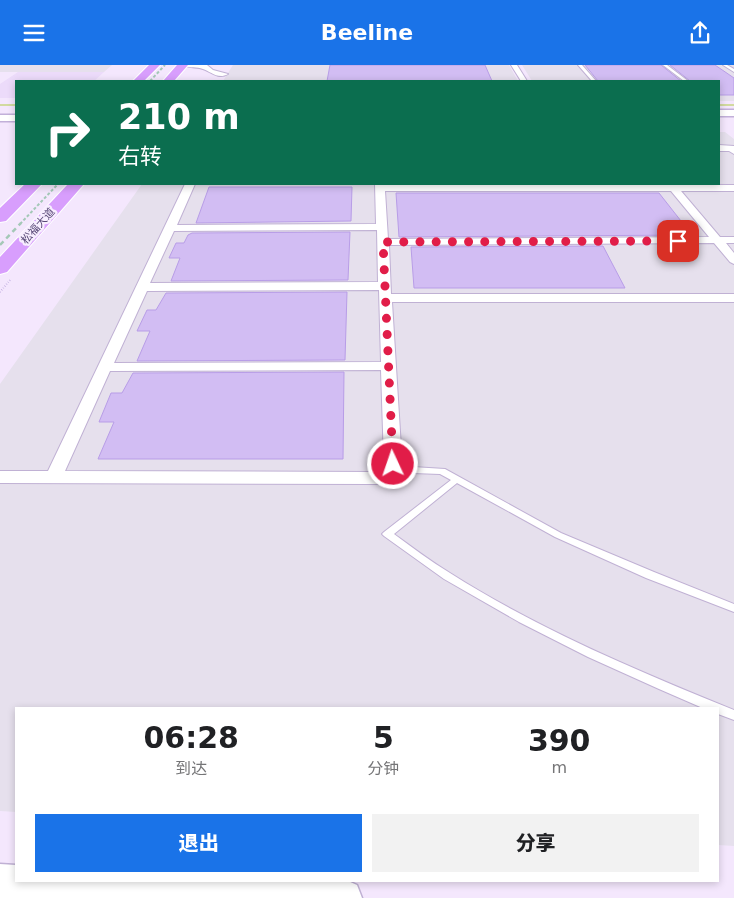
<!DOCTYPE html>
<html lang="zh">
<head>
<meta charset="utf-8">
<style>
  :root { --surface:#fff; --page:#f2f2f2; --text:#202124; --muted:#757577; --accent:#1a73e8 }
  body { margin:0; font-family:"DejaVu Sans","Noto Sans SC",sans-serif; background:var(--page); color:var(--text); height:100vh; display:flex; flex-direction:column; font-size:19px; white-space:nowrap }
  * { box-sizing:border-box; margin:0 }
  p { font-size:16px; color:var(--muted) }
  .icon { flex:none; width:28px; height:28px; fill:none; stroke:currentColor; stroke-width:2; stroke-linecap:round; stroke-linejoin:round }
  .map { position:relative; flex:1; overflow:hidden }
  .panel { position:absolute; left:15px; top:642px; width:704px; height:175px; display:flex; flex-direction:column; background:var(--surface); border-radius:0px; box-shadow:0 2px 8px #0003 }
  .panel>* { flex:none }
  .banner { position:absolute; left:15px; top:15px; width:705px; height:105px; border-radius:0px; box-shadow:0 2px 8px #0003; background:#0b6e4f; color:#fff; overflow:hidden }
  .pin { position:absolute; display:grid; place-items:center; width:42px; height:42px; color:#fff; margin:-21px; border-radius:10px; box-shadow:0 2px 8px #0006 }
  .me { position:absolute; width:55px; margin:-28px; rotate:357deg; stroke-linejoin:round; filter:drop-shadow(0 0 4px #0008) }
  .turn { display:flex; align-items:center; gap:18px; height:105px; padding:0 20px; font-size:22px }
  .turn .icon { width:65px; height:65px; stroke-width:2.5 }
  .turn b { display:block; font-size:35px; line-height:42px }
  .eta { display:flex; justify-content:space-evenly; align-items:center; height:85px; text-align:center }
  .eta b { font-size:30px; font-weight:800; line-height:35px }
  .cta { display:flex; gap:10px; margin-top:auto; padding:10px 20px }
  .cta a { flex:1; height:58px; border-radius:0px; background:var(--accent); color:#fff; font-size:20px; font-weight:800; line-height:58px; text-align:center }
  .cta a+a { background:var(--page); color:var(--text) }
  header { display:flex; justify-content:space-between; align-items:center; height:65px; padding:0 20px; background:var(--accent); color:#fff; font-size:22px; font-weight:800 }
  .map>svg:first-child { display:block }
  .residential { fill:#ecdbfa }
  .industrial { fill:#e6e0ed }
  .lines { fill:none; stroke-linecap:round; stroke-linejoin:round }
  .stream { stroke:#d2daa0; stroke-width:2 }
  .building { fill:#d2bdf3; stroke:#b89de7 }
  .service-casing { stroke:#c0b1d4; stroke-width:2 }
  .minor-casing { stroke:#c0b1d4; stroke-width:2 }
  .tertiary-casing { stroke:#c0b1d4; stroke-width:3 }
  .secondary-casing { stroke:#c2b0d9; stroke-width:3 }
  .primary-casing { stroke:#fff; stroke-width:2 }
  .path { stroke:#b5a0d9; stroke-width:2; stroke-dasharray:0.5 2; stroke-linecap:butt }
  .service { fill:#fff; fill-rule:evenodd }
  .minor { fill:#fff; fill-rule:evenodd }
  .tertiary { fill:#fff; fill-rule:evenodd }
  .secondary { fill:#fff; fill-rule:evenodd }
  .primary { fill:#d89efd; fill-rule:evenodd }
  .rail-far1 { stroke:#a4c8b7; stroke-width:2; stroke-dasharray:3 2; stroke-linecap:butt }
  .rail { stroke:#a4c8b7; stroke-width:2.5; stroke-dasharray:5 4; stroke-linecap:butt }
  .route { stroke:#e11d48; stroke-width:9; stroke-dasharray:0 16.2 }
  .labels { text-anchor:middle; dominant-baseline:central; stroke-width:4.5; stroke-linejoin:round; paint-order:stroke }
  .far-street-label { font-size:11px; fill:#594a78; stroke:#f8eeff }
</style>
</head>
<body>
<header><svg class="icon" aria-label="menu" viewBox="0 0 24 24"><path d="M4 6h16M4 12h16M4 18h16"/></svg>Beeline<svg class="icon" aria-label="share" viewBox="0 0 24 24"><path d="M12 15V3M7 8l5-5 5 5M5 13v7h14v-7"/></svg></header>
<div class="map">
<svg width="734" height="833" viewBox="0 0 734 833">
  <rect width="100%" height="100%" fill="#f4e7fd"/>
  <!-- residential -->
  <path class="residential" d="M18 7H104L94 16H16V33H0V19Z"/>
  <!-- industrial -->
  <path class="industrial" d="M0 0H112L104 7H0Z
    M233 0H509L518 16H223Z
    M522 0H734V36H719V16H532Z
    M719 67H725L734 74V781L718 780V644H16V747L0 746V319L142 119H719Z"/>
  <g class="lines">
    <!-- stream -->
    <path class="stream" d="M0 40H16
      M719 40H734"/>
  </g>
  <!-- building -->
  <path class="building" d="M330 0H485L492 16H327Z
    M585 0H661L681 16H598Z
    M670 0H715L734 13V30H719V16H690Z
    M209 122H352L351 156 196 158Z
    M396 128H659L692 170 399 172Z
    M350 167 348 215 171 216 180 193H169L176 178H184L188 170 192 168Z
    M603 181 625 223H414L411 182Z
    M347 227 345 295 137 296 150 266H137L147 245H156L166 228Z
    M344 307 343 394H98L114 357H99L111 328H122L133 308Z"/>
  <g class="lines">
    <defs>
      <path id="service" d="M578 0H582L596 16H592Z
        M663 0H667L688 16H684Z
        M723 0H727L734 4V7Z
        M393 396 413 402 445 404 561 468 654 507 734 539V547L646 513 555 472 457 418 394 469C412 482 430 496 450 508 538 564 638 606 734 645V655L718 649V644H705L659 624 588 592 519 557 444 514 384 471 382 469 384 467 451 415 440 409 413 408 390 401 389 399 390 397Z"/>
      <path id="minor" d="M184 0H207L213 5 228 9C218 15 210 6 203 4 197 1 190 4 184 0Z
        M511 0H517L527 16H521Z
        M719 80 734 81V89L729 86H719Z
        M185 119H195L177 160 376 159 375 119 734 120V126H681L720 172H734V178H726L734 188V199L730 197 714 178 389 180 391 229H734V237H392L402 399 383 417 377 419 0 418V406H48ZM385 126H671L709 172 388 174ZM377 165 378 217 150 218 174 166ZM379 225 381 297 114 298 147 226ZM381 305 384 397 373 407 65 406 110 306Z"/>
      <path id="tertiary" d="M0 799 16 800V816H348L357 820 362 833H0Z"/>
      <path id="secondary" d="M719 45H734V51H719Z
        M0 50H16V56H0Z"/>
      <path id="primary" d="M149 0H160L144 16H133Z
        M177 0H188L174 16H163Z
        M25 119H42L6 156 0 157V143Z
        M68 119H84L7 207 0 209V192Z"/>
    </defs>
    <!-- service casing -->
    <use href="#service" class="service-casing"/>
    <!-- minor casing -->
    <use href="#minor" class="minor-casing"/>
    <!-- tertiary casing -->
    <use href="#tertiary" class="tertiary-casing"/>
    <!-- secondary casing -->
    <use href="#secondary" class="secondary-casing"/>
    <!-- primary casing -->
    <use href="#primary" class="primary-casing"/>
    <!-- path -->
    <path class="path" d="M0 227 11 214"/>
    <!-- service -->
    <use href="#service" class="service"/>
    <!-- minor -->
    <use href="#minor" class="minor"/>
    <!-- tertiary -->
    <use href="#tertiary" class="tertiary"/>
    <!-- secondary -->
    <use href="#secondary" class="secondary"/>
    <!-- primary -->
    <use href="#primary" class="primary"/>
    <!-- rail-far1 -->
    <path class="rail-far1" d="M150 16 165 0
      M20 159 58 119"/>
    <!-- rail -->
    <path class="rail" d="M0 180 21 158"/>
  </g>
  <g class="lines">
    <!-- route -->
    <path class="route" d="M393 399 383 177 678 176"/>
  </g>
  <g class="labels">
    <!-- far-street labels -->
    <g class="far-street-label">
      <text transform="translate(38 161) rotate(-48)">松福大道</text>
    </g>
  </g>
</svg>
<div class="pin" style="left:678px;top:176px;background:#d93025"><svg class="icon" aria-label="arrive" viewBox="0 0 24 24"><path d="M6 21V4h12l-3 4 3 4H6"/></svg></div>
<svg class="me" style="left:393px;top:399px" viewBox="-20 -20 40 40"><circle r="17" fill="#e11d48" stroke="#fff" stroke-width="3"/><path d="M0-11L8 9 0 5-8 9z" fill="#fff"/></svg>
<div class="banner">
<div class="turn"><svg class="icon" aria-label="right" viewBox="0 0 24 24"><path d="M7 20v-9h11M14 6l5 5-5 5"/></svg><div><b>210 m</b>右转</div></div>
</div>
<section class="panel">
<div class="eta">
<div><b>06:28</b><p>到达</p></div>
<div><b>5</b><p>分钟</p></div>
<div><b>390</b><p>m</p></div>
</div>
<div class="cta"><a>退出</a><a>分享</a></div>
</section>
</div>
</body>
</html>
